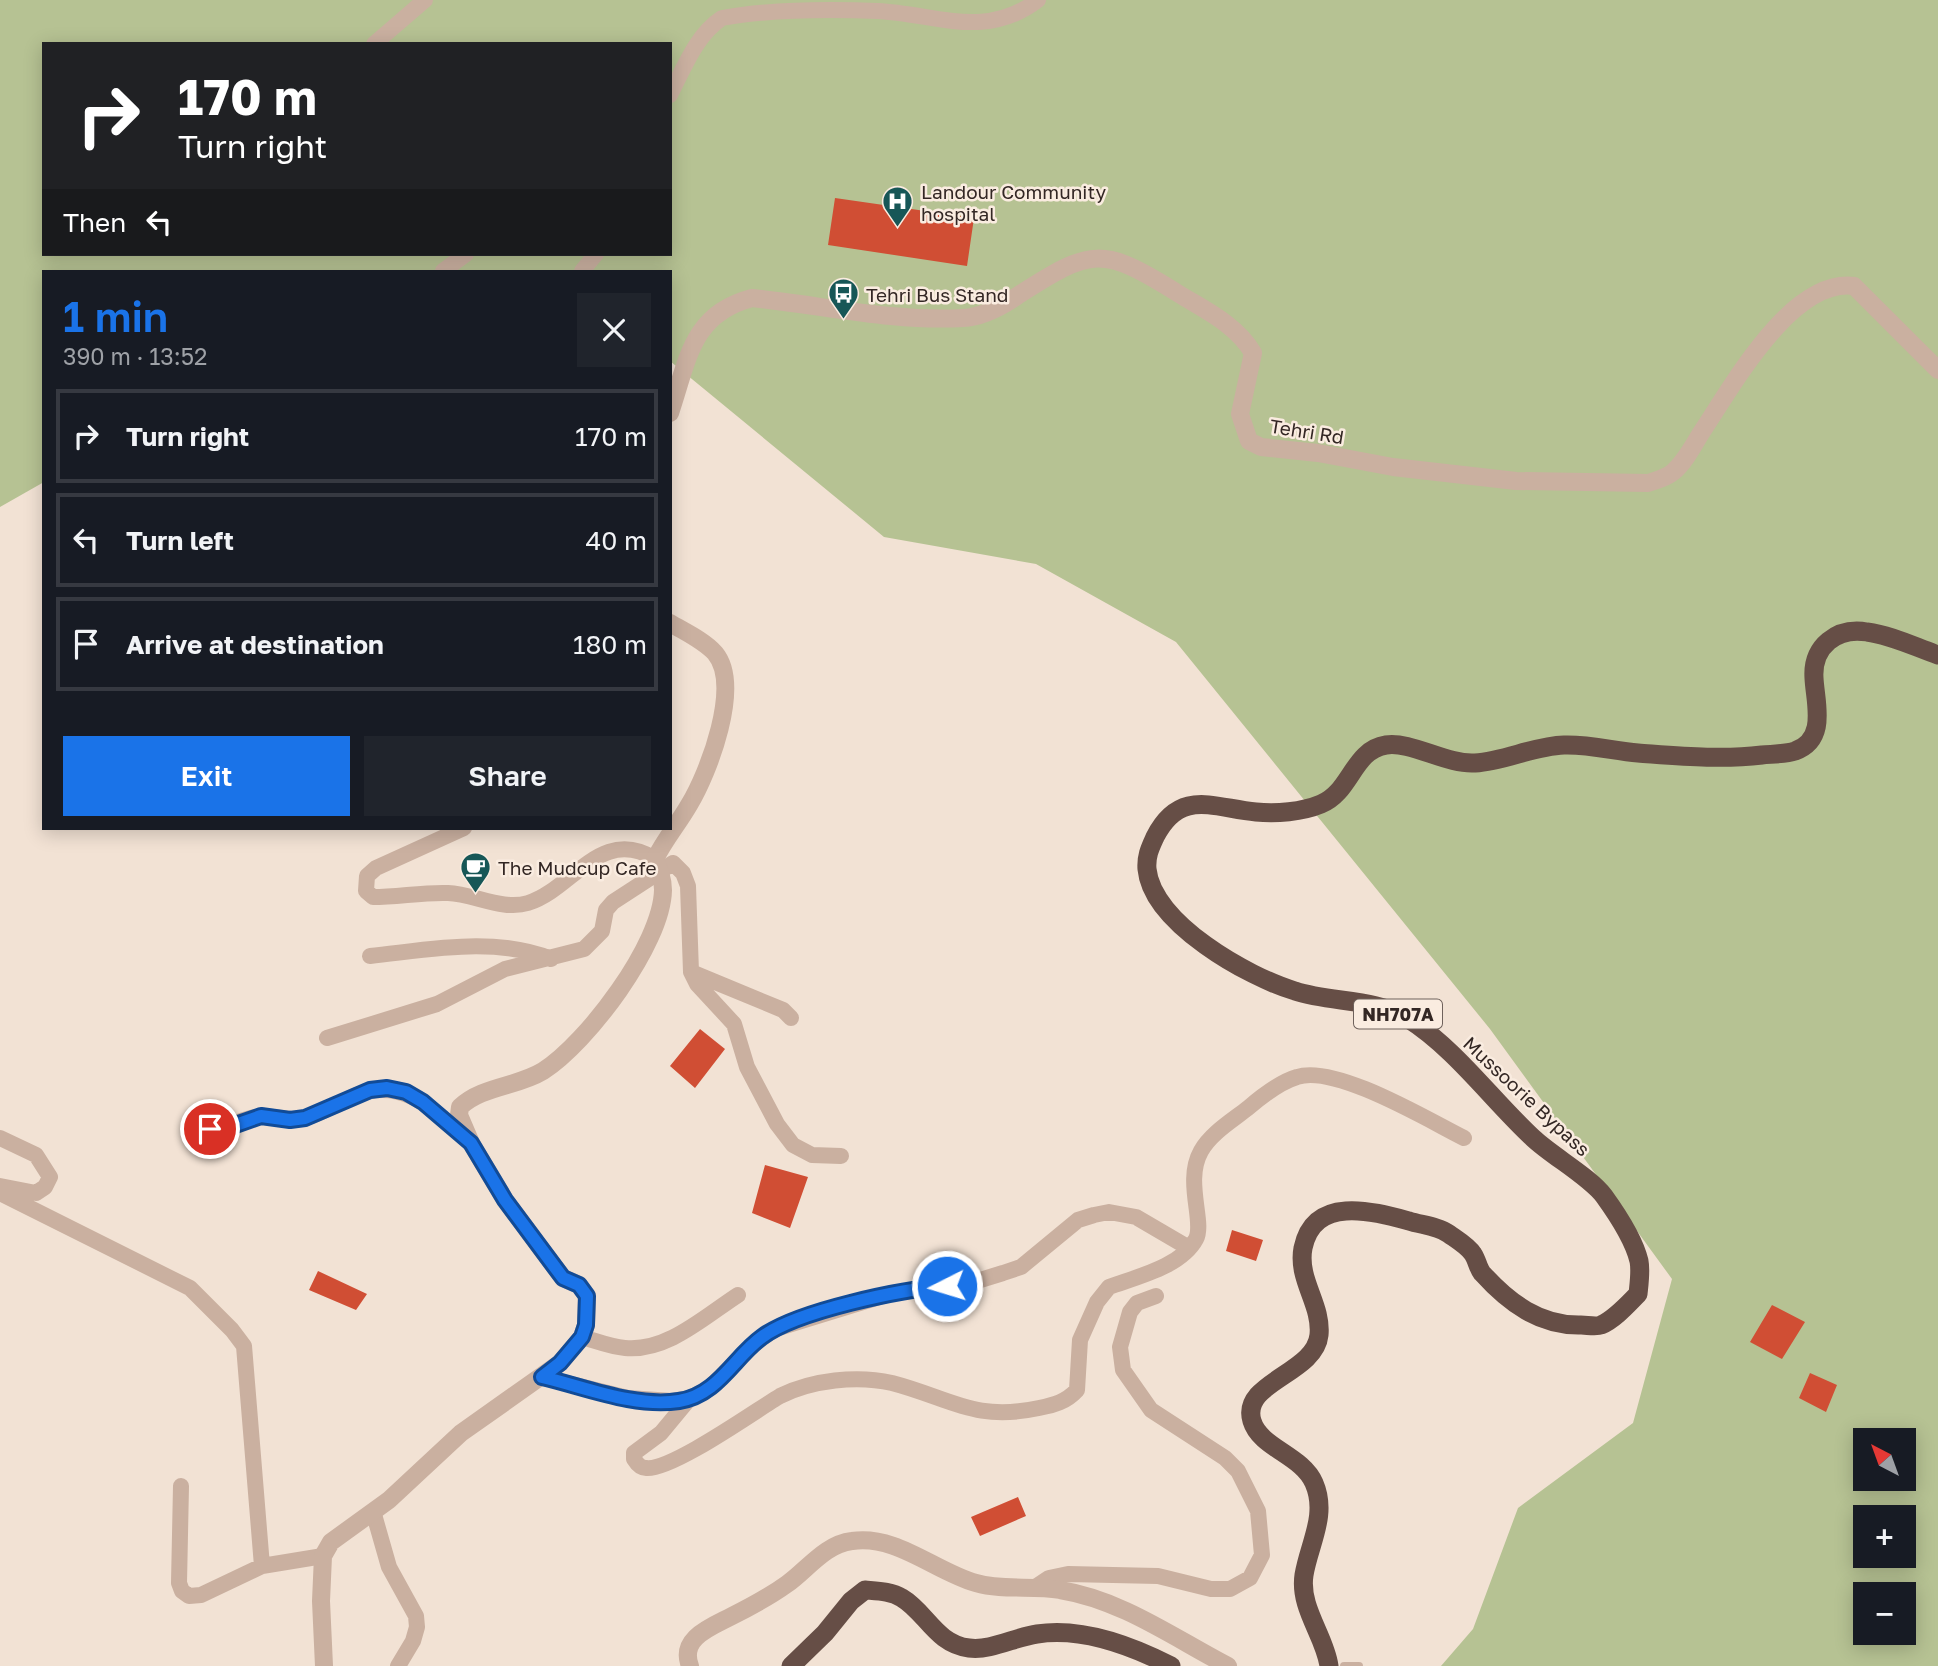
<!DOCTYPE html>
<html lang="en">
<head>
<meta charset="utf-8">
<style>
  :root { --surface:#171b24; --page:#20242c; --text:#f1f3f6; --muted:#9ea1a6; --line:#363941; --accent:#1a73e8 }
  body { margin:0; font-family:"Golos Text",sans-serif; background:var(--page); color:var(--text); height:100vh; display:flex; flex-direction:column; font-size:26px; white-space:nowrap }
  * { box-sizing:border-box; margin:0 }
  p { font-size:23px; color:var(--muted) }
  .icon { flex:none; width:38px; height:38px; fill:none; stroke:currentColor; stroke-width:2; stroke-linecap:round; stroke-linejoin:round }
  .map { position:relative; flex:1; overflow:hidden }
  .sheet { position:absolute; left:42px; top:270px; width:630px; height:560px; display:flex; flex-direction:column; background:var(--surface); border-radius:0px; box-shadow:0 4px 18px #0003 }
  .sheet>* { flex:none }
  .hud { position:absolute; left:42px; top:42px; width:630px; height:214px; border-radius:0px; box-shadow:0 4px 18px #0003; background:#202124; color:#fff; overflow:hidden }
  .needle { width:46px; rotate:319deg }
  .buttons { position:absolute; left:1853px; top:1428px; display:grid; gap:14px }
  .buttons a { display:grid; place-items:center; width:63px; height:63px; border-radius:0px; background:var(--surface); box-shadow:0 4px 18px #0003; font-size:35px }
  .pin { position:absolute; display:grid; place-items:center; width:60px; height:60px; color:#fff; margin:-30px; border:4px solid #fff; border-radius:50%; box-shadow:0 2px 7px #0007 }
  .me { position:absolute; width:77px; margin:-38px; rotate:265deg; stroke-linejoin:round; filter:drop-shadow(0 0 5px #0008) }
  .turn { display:flex; align-items:center; gap:24px; height:147px; padding:0 21px; font-size:32px }
  .turn .icon { width:91px; height:91px; stroke-width:2.5 }
  .turn b { display:block; font-size:49px; line-height:60px }
  .then { display:flex; align-items:center; height:66px; padding:0 21px; background:#0003; gap:14px; font-size:26px }
  .round { display:grid; place-items:center; flex:none; width:74px; height:74px; border-radius:0px; background:var(--page) }
  .headline { display:flex; align-items:center; justify-content:space-between; height:119px; padding:0 21px }
  h1 { font-size:42px; font-weight:600; line-height:52px; color:var(--accent) }
  .action { display:flex; gap:14px; margin-top:auto; padding:14px 21px }
  .action a { flex:1; height:80px; border-radius:0px; background:var(--accent); color:#fff; font-size:28px; font-weight:600; line-height:80px; text-align:center }
  .action a+a { background:var(--page); color:var(--text) }
  ul { padding:0; list-style:none }
  li { display:flex; align-items:center; gap:21px; height:94px; margin:0 14px 10px; padding:0 7px; border:4px solid var(--line); border-radius:0px }
  li div { flex:1 }
  li b { display:block; font-size:26px }
  li em { font-style:normal }
  .map>svg:first-child { display:block }
  .green { fill:#b6c293; fill-rule:evenodd }
  .building { fill:#d04e34 }
  .lines { fill:none; stroke-linecap:round; stroke-linejoin:round }
  .service { stroke:#cab0a0; stroke-width:8 }
  .minor { stroke:#cab0a0; stroke-width:16 }
  .tertiary { stroke:#cab0a0; stroke-width:18 }
  .trunk { stroke:#664e46; stroke-width:19 }
  .route-casing { stroke:#114b97; stroke-width:18 }
  .route { stroke:#1a73e8; stroke-width:12 }
  .labels { text-anchor:middle; dominant-baseline:central; stroke-width:5; stroke-linejoin:round; paint-order:stroke }
  .shield { fill:#faece0; stroke:#6f625c; stroke-width:2 }
  .shield-label { font-size:18px; font-weight:bold; fill:#332724 }
  .poi-label { font-size:19px; fill:#332724; stroke:#faece0; text-anchor:start }
  .street-label { font-size:19px; fill:#332724; stroke:#faece0 }
</style>
</head>
<body>
<div class="map">
<svg width="1938" height="1666" viewBox="0 0 1938 1666">
  <rect width="100%" height="100%" fill="#f2e2d4"/>
  <!-- green -->
  <path class="green" d="M0 0H1938V1666H1441L1473 1629 1518 1508 1633 1423 1672 1279 1490 1029 1176 642 1036 564 884 537 670 361V271H44V482L0 507ZM44 44H670V254H44ZM1866 1440H1904V1479H1866ZM1866 1517H1904V1556H1866ZM1866 1594H1904V1633H1866Z"/>
  <!-- building -->
  <path class="building" d="M835 198 974 218 967 266 828 245Z
    M700 1029 725 1049 695 1088 670 1066Z
    M765 1165 808 1177 790 1228 752 1213Z
    M1232 1230 1263 1240 1256 1261 1226 1251Z
    M318 1271 367 1294 356 1310 309 1290Z
    M1772 1305 1805 1322 1782 1359 1750 1342Z
    M1810 1373 1837 1385 1826 1412 1799 1398Z
    M1018 1497 1026 1516 980 1536 971 1517Z"/>
  <g class="lines">
    <!-- service -->
    <path class="service" d="M1344 1666H1359"/>
    <!-- minor -->
    <path class="minor" d="M374 44 425 0
      M670 95C684 68 696 35 722 18 772 9 827 9 878 11 936 14 986 40 1038 0
      M443 271 466 254
      M582 271 596 254
      M464 828 376 868 367 876 366 891 373 897C398 897 423 892 448 893 474 894 503 911 528 903 573 889 601 825 655 859
      M370 956C428 950 494 936 551 959
      M691 972 783 1010 791 1018
      M327 1038 437 1004 505 969 584 949 602 931 606 910 613 902 673 863 683 873 688 886 691 972 697 984 734 1024 747 1067 777 1124 793 1145 812 1155 841 1156
      M210 1129C228 1130 239 1119 256 1117 272 1114 288 1122 305 1118 322 1114 338 1103 354 1096 405 1075 436 1113 471 1143
      M0 1138 36 1155 50 1177 45 1187 36 1193 0 1186
      M0 1193 190 1288 232 1330 244 1346 262 1566
      M582 1337C596 1341 611 1347 625 1348 667 1352 704 1317 738 1295
      M543 1377 628 1398 672 1401 690 1398 708 1389 753 1345 775 1329 892 1293 964 1285 1003 1273 1021 1267 1078 1220 1094 1215 1109 1212 1136 1217 1189 1248
      M690 1398 661 1433 634 1453V1459C637 1464 640 1468 646 1468 671 1471 755 1411 780 1396 812 1380 857 1375 892 1383 950 1398 974 1422 1039 1408 1054 1405 1066 1402 1077 1390L1080 1340 1097 1302 1109 1287C1136 1277 1181 1267 1196 1239 1205 1222 1184 1181 1201 1151 1211 1133 1233 1120 1248 1108 1262 1096 1280 1082 1297 1077 1335 1064 1428 1120 1464 1138
      M181 1486 179 1583 182 1591 189 1596 201 1595 262 1566 323 1556
      M373 1511 389 1567 416 1616 417 1627 413 1641 398 1666
      M1034 1588 1049 1578 1068 1574 1158 1576 1211 1589H1230L1250 1578 1262 1555 1258 1511 1238 1471 1225 1458 1151 1410 1123 1370 1120 1347 1130 1312 1137 1303 1156 1296"/>
    <!-- tertiary -->
    <path class="tertiary" d="M670 413C688 360 691 314 752 298 822 305 892 322 963 318 983 317 1001 307 1017 296 1092 248 1101 245 1179 294 1205 310 1237 325 1253 353L1240 414 1249 441 1261 447 1318 453 1393 467 1516 481 1648 483C1657 480 1666 478 1673 472 1685 462 1693 446 1701 433 1732 387 1791 278 1854 286L1938 370
      M324 1666 321 1601 323 1556 331 1542 389 1500 461 1433 560 1363 582 1337 586 1325 587 1296 579 1285 563 1278 505 1200 471 1143 459 1115 460 1107C482 1086 517 1087 543 1071 587 1043 662 944 663 890 663 879 659 869 655 859 665 839 678 824 689 805 709 772 742 685 715 653 703 640 685 632 670 623
      M690 1666C679 1638 711 1627 732 1616 750 1607 769 1597 787 1584 807 1570 825 1544 852 1541 896 1534 936 1572 976 1583 1003 1591 1033 1585 1060 1590 1122 1600 1174 1638 1228 1666"/>
    <!-- trunk -->
    <path class="trunk" d="M791 1666 825 1633 851 1601 865 1590C877 1591 891 1591 902 1598 926 1612 936 1644 969 1648 991 1651 1015 1637 1037 1634 1082 1627 1132 1646 1171 1666
      M1329 1666C1325 1636 1299 1608 1304 1575 1309 1544 1328 1515 1314 1483 1302 1455 1260 1448 1252 1421 1240 1382 1315 1374 1319 1335 1322 1304 1297 1280 1303 1248 1314 1195 1372 1211 1409 1221 1421 1225 1438 1226 1449 1234 1456 1239 1468 1246 1473 1254 1477 1260 1478 1268 1482 1273 1509 1303 1540 1326 1581 1325 1587 1325 1596 1327 1601 1325 1615 1319 1628 1304 1638 1294 1639 1284 1641 1271 1639 1261 1634 1240 1617 1214 1604 1196 1590 1177 1552 1156 1533 1138 1491 1099 1456 1049 1407 1018 1374 998 1331 1003 1295 991 1248 977 1152 923 1147 869 1146 856 1150 848 1155 837 1180 788 1213 808 1256 812 1276 814 1302 812 1321 804 1351 792 1353 750 1386 745 1411 741 1447 765 1475 763 1505 761 1534 746 1564 745 1589 744 1614 751 1638 753 1680 756 1721 760 1762 755 1773 754 1786 754 1795 751 1828 739 1815 702 1814 678 1812 646 1837 627 1867 632 1891 635 1915 647 1938 655"/>
  </g>
  <g class="lines">
    <defs>
      <path id="route" d="M210 1129 227 1128 261 1116 290 1120 305 1118 370 1090 387 1088 406 1092 423 1102 471 1143 505 1200 563 1278 579 1285 587 1296 586 1325 582 1337 560 1363 542 1377C585 1387 635 1408 679 1401 718 1395 734 1357 762 1337 797 1311 902 1289 947 1286"/>
    </defs>
    <!-- route casing -->
    <use href="#route" class="route-casing"/>
    <!-- route -->
    <use href="#route" class="route"/>
  </g>
  <!-- icons -->
  <defs>
    <symbol id="hospital-pin" viewBox="-11 -11 22 30"><path d="M0 17L-7.5 6A9.5 9.5 0 1 1 7.5 6Z" fill="#175757" stroke="#faece0"/><path d="M-5-5h3v3.5h4V-5h3V5h-3V1.5h-4V5h-3Z" fill="#fff"/></symbol>
    <symbol id="bus-pin" viewBox="-11 -11 22 30"><path d="M0 17L-7.5 6A9.5 9.5 0 1 1 7.5 6Z" fill="#175757" stroke="#faece0"/><path d="M-5-6H5V4H4V6H2V4H-2V6H-4V4H-5ZM-3.5-4V0h7V-4ZM-3.5 1.2v1.5H-2V1.2ZM2 1.2v1.5H3.5V1.2Z" fill="#fff"/></symbol>
    <symbol id="cafe-pin" viewBox="-11 -11 22 30"><path d="M0 17L-7.5 6A9.5 9.5 0 1 1 7.5 6Z" fill="#175757" stroke="#faece0"/><path d="M-5.5-4.5H6V0H3Q3 3.5 0 3.5H-2.5Q-5.5 3.5-5.5 0ZM3-3.2v2h1.7v-2ZM-6 4.5H4V6H-6Z" fill="#fff"/></symbol>
  </defs>
  <g fill-rule="evenodd">
    <use href="#hospital-pin" x="880" y="184" width="35" height="47"/>
    <use href="#bus-pin" x="826" y="276" width="35" height="47"/>
    <use href="#cafe-pin" x="458" y="850" width="35" height="47"/>
  </g>
  <g class="labels">
    <!-- shield labels -->
    <rect class="shield" x="1354" y="999.5" width="88" height="29" rx="5"/>
    <g class="shield-label">
      <text x="1398" y="1014">NH707A</text>
    </g>
    <!-- poi labels -->
    <g class="poi-label">
      <text x="921" y="191">Landour Community<tspan x="921" dy="22">hospital</tspan></text>
      <text x="866" y="294">Tehri Bus Stand</text>
      <text x="498" y="867">The Mudcup Cafe</text>
    </g>
    <!-- street labels -->
    <g class="street-label">
      <text transform="translate(1307 431) rotate(9)">Tehri Rd</text>
      <text transform="translate(1527 1096) rotate(43)">Mussoorie Bypass</text>
    </g>
  </g>
</svg>
<div class="buttons">
<a><svg class="needle" viewBox="-14 -14 28 28"><path d="M0-13l5 13h-10z" fill="#e53935"/><path d="M0 13l5-13h-10z" fill="#9ea1a6"/></svg></a>
<a>+</a>
<a>−</a>
</div>
<div class="pin" style="left:210px;top:1129px;background:#d93025"><svg class="icon" aria-label="arrive" viewBox="0 0 24 24"><path d="M6 21V4h12l-3 4 3 4H6"/></svg></div>
<svg class="me" style="left:947px;top:1286px" viewBox="-20 -20 40 40"><circle r="17" fill="#1a73e8" stroke="#fff" stroke-width="3"/><path d="M0-11L8 9 0 5-8 9z" fill="#fff"/></svg>
<div class="hud">
<div class="turn"><svg class="icon" aria-label="right" viewBox="0 0 24 24"><path d="M7 20v-9h11M14 6l5 5-5 5"/></svg><div><b>170 m</b>Turn right</div></div>
<div class="then">Then<svg class="icon" aria-label="left" viewBox="0 0 24 24"><path d="M17 20v-9H6M10 6l-5 5 5 5"/></svg></div>
</div>
<section class="sheet">
<div class="headline"><div><h1>1 min</h1><p>390 m · 13:52</p></div><a class="round"><svg class="icon" aria-label="close" viewBox="0 0 24 24"><path d="M6 6l12 12M18 6L6 18"/></svg></a></div>
<ul>
<li><svg class="icon" aria-label="right" viewBox="0 0 24 24"><path d="M7 20v-9h11M14 6l5 5-5 5"/></svg><div><b>Turn right</b></div><em>170 m</em></li>
<li><svg class="icon" aria-label="left" viewBox="0 0 24 24"><path d="M17 20v-9H6M10 6l-5 5 5 5"/></svg><div><b>Turn left</b></div><em>40 m</em></li>
<li><svg class="icon" aria-label="arrive" viewBox="0 0 24 24"><path d="M6 21V4h12l-3 4 3 4H6"/></svg><div><b>Arrive at destination</b></div><em>180 m</em></li>
</ul>
<div class="action"><a>Exit</a><a>Share</a></div>
</section>
</div>
</body>
</html>
